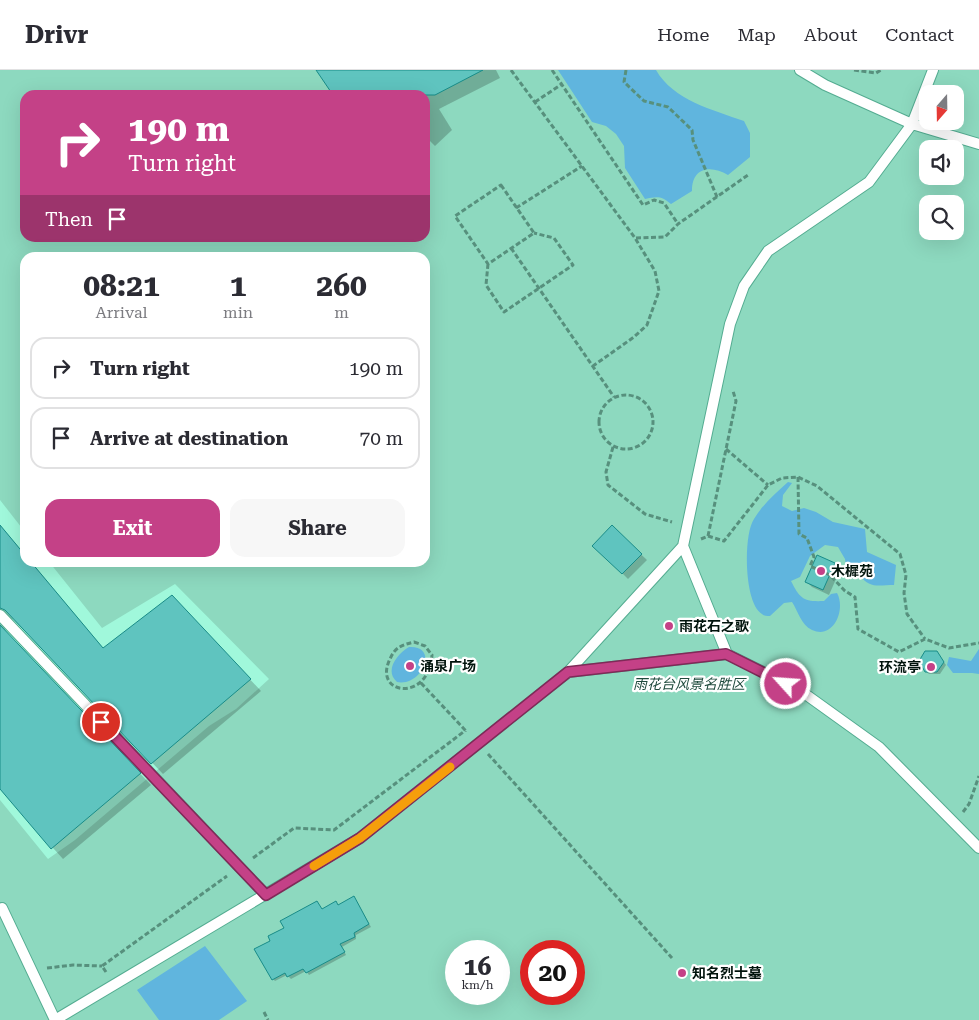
<!DOCTYPE html>
<html lang="en">
<head>
<meta charset="utf-8">
<style>
  :root { --surface:#fff; --page:#f7f7f7; --text:#2b2b33; --muted:#7c7c81; --line:#e1e1e2; --accent:#c44187 }
  body { margin:0; font-family:"Roboto Serif","Noto Sans SC",serif; background:var(--page); color:var(--text); height:100vh; display:flex; flex-direction:column; font-size:19px; white-space:nowrap }
  * { box-sizing:border-box; margin:0 }
  p { font-size:16px; color:var(--muted) }
  .icon { flex:none; width:28px; height:28px; fill:none; stroke:currentColor; stroke-width:2; stroke-linecap:round; stroke-linejoin:round }
  .map { position:relative; flex:1; overflow:hidden }
  .panel { position:absolute; left:20px; top:182px; width:410px; height:315px; display:flex; flex-direction:column; background:var(--surface); border-radius:15px; box-shadow:0 5px 20px #0002 }
  .panel>* { flex:none }
  .hud { position:absolute; left:20px; top:20px; width:410px; height:152px; border-radius:15px; box-shadow:0 5px 20px #0002; background:#c44187; color:#fff; overflow:hidden }
  .needle { width:32px; rotate:200deg }
  .buttons { position:absolute; left:919px; top:15px; display:grid; gap:10px }
  .buttons a { display:grid; place-items:center; width:45px; height:45px; border-radius:10px; background:var(--surface); box-shadow:0 5px 20px #0002; font-size:25px }
  .speed { position:absolute; left:445px; top:870px; display:flex; gap:10px; font-size:25px; font-weight:700; text-align:center }
  .speed>* { display:grid; place-content:center; width:65px; height:65px; border-radius:50%; background:var(--surface); box-shadow:0 5px 20px #0002; line-height:1 }
  .speed small { font-size:12px; font-weight:400 }
  .speed .limit { border:8px solid #d22; background:#fff; color:#111 }
  .pin { position:absolute; display:grid; place-items:center; width:42px; height:42px; color:#fff; margin:-21px; border:2px solid #fff; border-radius:50%; box-shadow:0 1px 5px #0007 }
  .me { position:absolute; width:55px; margin:-28px; rotate:296deg; stroke-linejoin:round; filter:drop-shadow(0 0 4px #0008) }
  .turn { display:flex; align-items:center; gap:18px; height:105px; padding:0 25px; font-size:22px }
  .turn .icon { width:65px; height:65px; stroke-width:2.5 }
  .turn b { display:block; font-size:35px; line-height:42px }
  .then { display:flex; align-items:center; height:48px; padding:0 25px; background:#0003; gap:10px; font-size:19px }
  .eta { display:flex; justify-content:space-evenly; align-items:center; height:85px; text-align:center }
  .eta b { font-size:30px; font-weight:700; line-height:35px }
  .action { display:flex; gap:10px; margin-top:auto; padding:10px 25px }
  .action a { flex:1; height:58px; border-radius:15px; background:var(--accent); color:#fff; font-size:20px; font-weight:700; line-height:58px; text-align:center }
  .action a+a { background:var(--page); color:var(--text) }
  ul { padding:0; list-style:none }
  li { display:flex; align-items:center; gap:15px; height:62px; margin:0 10px 8px; padding:0 15px; border:2px solid var(--line); border-radius:15px }
  li div { flex:1 }
  li b { display:block; font-size:19px }
  li em { font-style:normal }
  header { display:flex; align-items:center; gap:30px; box-sizing:border-box; height:70px; padding:0 25px; background:var(--surface); border-bottom:1px solid var(--line) }
  header strong { font-size:24px }
  nav { display:flex; gap:28px; margin-inline-start:auto; font-size:18px }
  .map>svg:first-child { display:block }
  .green { fill:#8dd9bf; fill-rule:evenodd }
  .water { fill:#60b5de }
  .shadow { fill:#0003 }
  .building { fill:#5fc4bf; stroke:#198c88 }
  .lines { fill:none; stroke-linecap:round; stroke-linejoin:round }
  .service-casing { stroke:#54ac91; stroke-width:12 }
  .path { stroke:#57907d; stroke-width:3; stroke-dasharray:5 2.5; stroke-linecap:butt }
  .service { stroke:#fff; stroke-width:10 }
  .route-casing { stroke:#7f2a58; stroke-width:12 }
  .route { stroke:#c44187; stroke-width:9 }
  .slow { stroke:#f59e0b; stroke-width:9 }
  .poi-dot { fill:#c44187; stroke:#fff; stroke-width:2 }
  .labels { text-anchor:middle; dominant-baseline:central; stroke-width:4.5; stroke-linejoin:round; paint-order:stroke }
  .poi-label { font-size:14px; font-weight:bold; fill:#00130c; stroke:#fff; text-anchor:start }
  .park-label { font-size:14px; font-style:italic; fill:#1f4a3d; stroke:#fff }
</style>
</head>
<body>
<header>
<strong>Drivr</strong>
<nav><a>Home</a><a>Map</a><a>About</a><a>Contact</a></nav>
</header>
<div class="map">
<svg width="979" height="950" viewBox="0 0 979 950">
  <rect width="100%" height="100%" fill="#a0f8db"/>
  <!-- green -->
  <path class="green" d="M0 0H979V950H0V730L48 789 75 770 209 656 236 639 269 609 175 514 102 558 50 493 425 492V188H25V462L0 430ZM928 24H955V51H928ZM25 25H425V168H25ZM928 79H955V106H928ZM928 134H955V161H928ZM456 881H499V924H456ZM531 881H574V924H531Z"/>
  <!-- water -->
  <path class="water" d="M558 0H656C673 30 713 40 744 51L750 63V87L728 105C711 95 692 97 692 121L671 134C662 126 657 126 645 129L625 98 624 76 616 64 606 56 592 52Z
    M788 412 792 413 783 425 782 436 792 441 804 438 816 442 833 452 865 459 867 482 896 495 894 515C879 515 869 519 860 505L847 502 845 489 838 477 825 475 810 486 800 507 791 511C800 529 804 532 824 531L831 524 837 523C846 539 834 570 812 560 801 555 798 541 792 532L784 533 770 546C767 546 764 546 762 544 744 534 743 465 754 449 762 435 776 423 788 412Z
    M409 577C440 575 422 617 397 612 384 601 397 584 409 577Z
    M979 579V604L972 603H953L947 595 949 587 971 591Z
    M205 876 247 931 219 950H159L137 920Z"/>
  <!-- shadow -->
  <path class="shadow" d="M318 0H496L500 8 439 39 452 60 435 76 425 66V25H335Z
    M0 455 25 485V492H31L104 579 183 538 261 621 163 704 13 549 7 550 4 555 6 562 151 715 63 789 0 719Z
    M612 457 647 490 628 509 594 475Z
    M834 494 840 500 829 525 812 517 807 512Z
    M939 585 946 595 940 604H929L926 602Z
    M356 830 371 857 356 865V869L342 877 346 885 309 905 306 901 291 909 287 905 275 911 273 909 272 871 286 858 317 832 322 840Z"/>
  <!-- building -->
  <path class="building" d="M316 0H483L435 25H333Z
    M0 455 25 485V492H31L103 578 172 525 251 609 151 694 5 540 0 538Z
    M612 455 642 484 622 504 592 476Z
    M817 485 835 493 823 520 805 512Z
    M0 555 141 703 51 779 0 719Z
    M925 581H937L944 592 937 602H925L919 591Z
    M354 826 369 854 354 863 355 867 340 874 345 882 306 903 303 899 287 907 285 903 272 910 254 879 270 871 268 866 284 858 280 851 317 831 322 839 336 831 338 835Z"/>
  <g class="lines">
    <defs>
      <path id="service" d="M800 0 825 15 912 54 979 74
        M683 476 727 584 801 621 879 677 979 778
        M0 545 266 825
        M568 602 727 584
        M2 838 55 950
        M55 950 360 768 568 602 683 476 730 254 744 216 768 181 869 112 912 54 933 0"/>
    </defs>
    <!-- service casing -->
    <use href="#service" class="service-casing"/>
    <!-- path -->
    <path class="path" d="M511 0 635 168 655 201 659 221 647 255 634 267 593 296
      M552 0 643 135 654 130 664 133 678 154
      M626 0 624 12 644 31 668 37 692 60 693 70 717 127
      M854 0 876 3 881 0
      M535 32 562 14
      M501 115 534 163 488 194 455 146Z
      M516 138 582 96
      M636 168 665 167 678 154 748 105
      M511 178 614 327
      M488 194 486 215 504 242 573 195 554 168 534 163
      M599 352a27 27 0 1 1 54 0a27 27 0 1 1-54 0Z
      M613 377 606 402 608 415 645 444 672 452
      M726 379 768 415
      M798 407 799 464 807 468 814 487 810 496 830 505 845 521 855 527 858 559 899 582 925 569 949 578 979 573
      M708 466 724 471 768 415 782 408 798 407 817 416 900 484 906 505 904 523 907 544 925 569
      M701 469 708 466 736 331 733 321
      M414 572 425 576 432 585C429 633 372 625 390 589 395 577 402 575 414 572Z
      M421 613 466 661
      M488 684 672 888
      M963 742 969 734 979 706
      M253 788 294 758 334 760 466 660
      M47 898 73 895 102 896
      M106 902 102 896 227 806
      M264 942 268 950"/>
    <!-- service -->
    <use href="#service" class="service"/>
  </g>
  <g class="lines">
    <defs>
      <path id="route" d="M101 652 266 825 360 768 568 602 726 584 786 614"/>
    </defs>
    <!-- route casing -->
    <use href="#route" class="route-casing"/>
    <!-- route -->
    <use href="#route" class="route"/>
    <!-- slow -->
    <path class="slow" d="M314 796 360 768 450 697"/>
  </g>
  <!-- markers -->
  <g class="poi-dot">
    <circle cx="821" cy="501" r="5"/>
    <circle cx="669" cy="556" r="5"/>
    <circle cx="410" cy="596" r="5"/>
    <circle cx="931" cy="597" r="5"/>
    <circle cx="682" cy="903" r="5"/>
  </g>
  <g class="labels">
    <!-- poi labels -->
    <g class="poi-label">
      <text x="831" y="501">木樨苑</text>
      <text x="679" y="556">雨花石之歌</text>
      <text x="420" y="596">涌泉广场</text>
      <text x="921" y="597" text-anchor="end">环流亭</text>
      <text x="692" y="903">知名烈士墓</text>
    </g>
    <!-- park labels -->
    <g class="park-label">
      <text x="689" y="614">雨花台风景名胜区</text>
    </g>
  </g>
</svg>
<div class="buttons">
<a><svg class="needle" viewBox="-14 -14 28 28"><path d="M0-13l5 13h-10z" fill="#e53935"/><path d="M0 13l5-13h-10z" fill="#7c7c81"/></svg></a>
<a><svg class="icon" aria-label="sound" viewBox="0 0 24 24"><path d="M4 9h4l5-4v14l-5-4H4zM17 9q2 3 0 6"/></svg></a>
<a><svg class="icon" aria-label="search" viewBox="0 0 24 24"><circle cx="10" cy="10" r="6"/><path d="M15 15l6 6"/></svg></a>
</div>
<div class="speed"><div>16<small>km/h</small></div><div class="limit">20</div></div>
<div class="pin" style="left:101px;top:652px;background:#d93025"><svg class="icon" aria-label="arrive" viewBox="0 0 24 24"><path d="M6 21V4h12l-3 4 3 4H6"/></svg></div>
<svg class="me" style="left:786px;top:614px" viewBox="-20 -20 40 40"><circle r="17" fill="#c44187" stroke="#fff" stroke-width="3"/><path d="M0-11L8 9 0 5-8 9z" fill="#fff"/></svg>
<div class="hud">
<div class="turn"><svg class="icon" aria-label="right" viewBox="0 0 24 24"><path d="M7 20v-9h11M14 6l5 5-5 5"/></svg><div><b>190 m</b>Turn right</div></div>
<div class="then">Then<svg class="icon" aria-label="arrive" viewBox="0 0 24 24"><path d="M6 21V4h12l-3 4 3 4H6"/></svg></div>
</div>
<section class="panel">
<div class="eta">
<div><b>08:21</b><p>Arrival</p></div>
<div><b>1</b><p>min</p></div>
<div><b>260</b><p>m</p></div>
</div>
<ul>
<li><svg class="icon" aria-label="right" viewBox="0 0 24 24"><path d="M7 20v-9h11M14 6l5 5-5 5"/></svg><div><b>Turn right</b></div><em>190 m</em></li>
<li><svg class="icon" aria-label="arrive" viewBox="0 0 24 24"><path d="M6 21V4h12l-3 4 3 4H6"/></svg><div><b>Arrive at destination</b></div><em>70 m</em></li>
</ul>
<div class="action"><a>Exit</a><a>Share</a></div>
</section>
</div>
</body>
</html>
